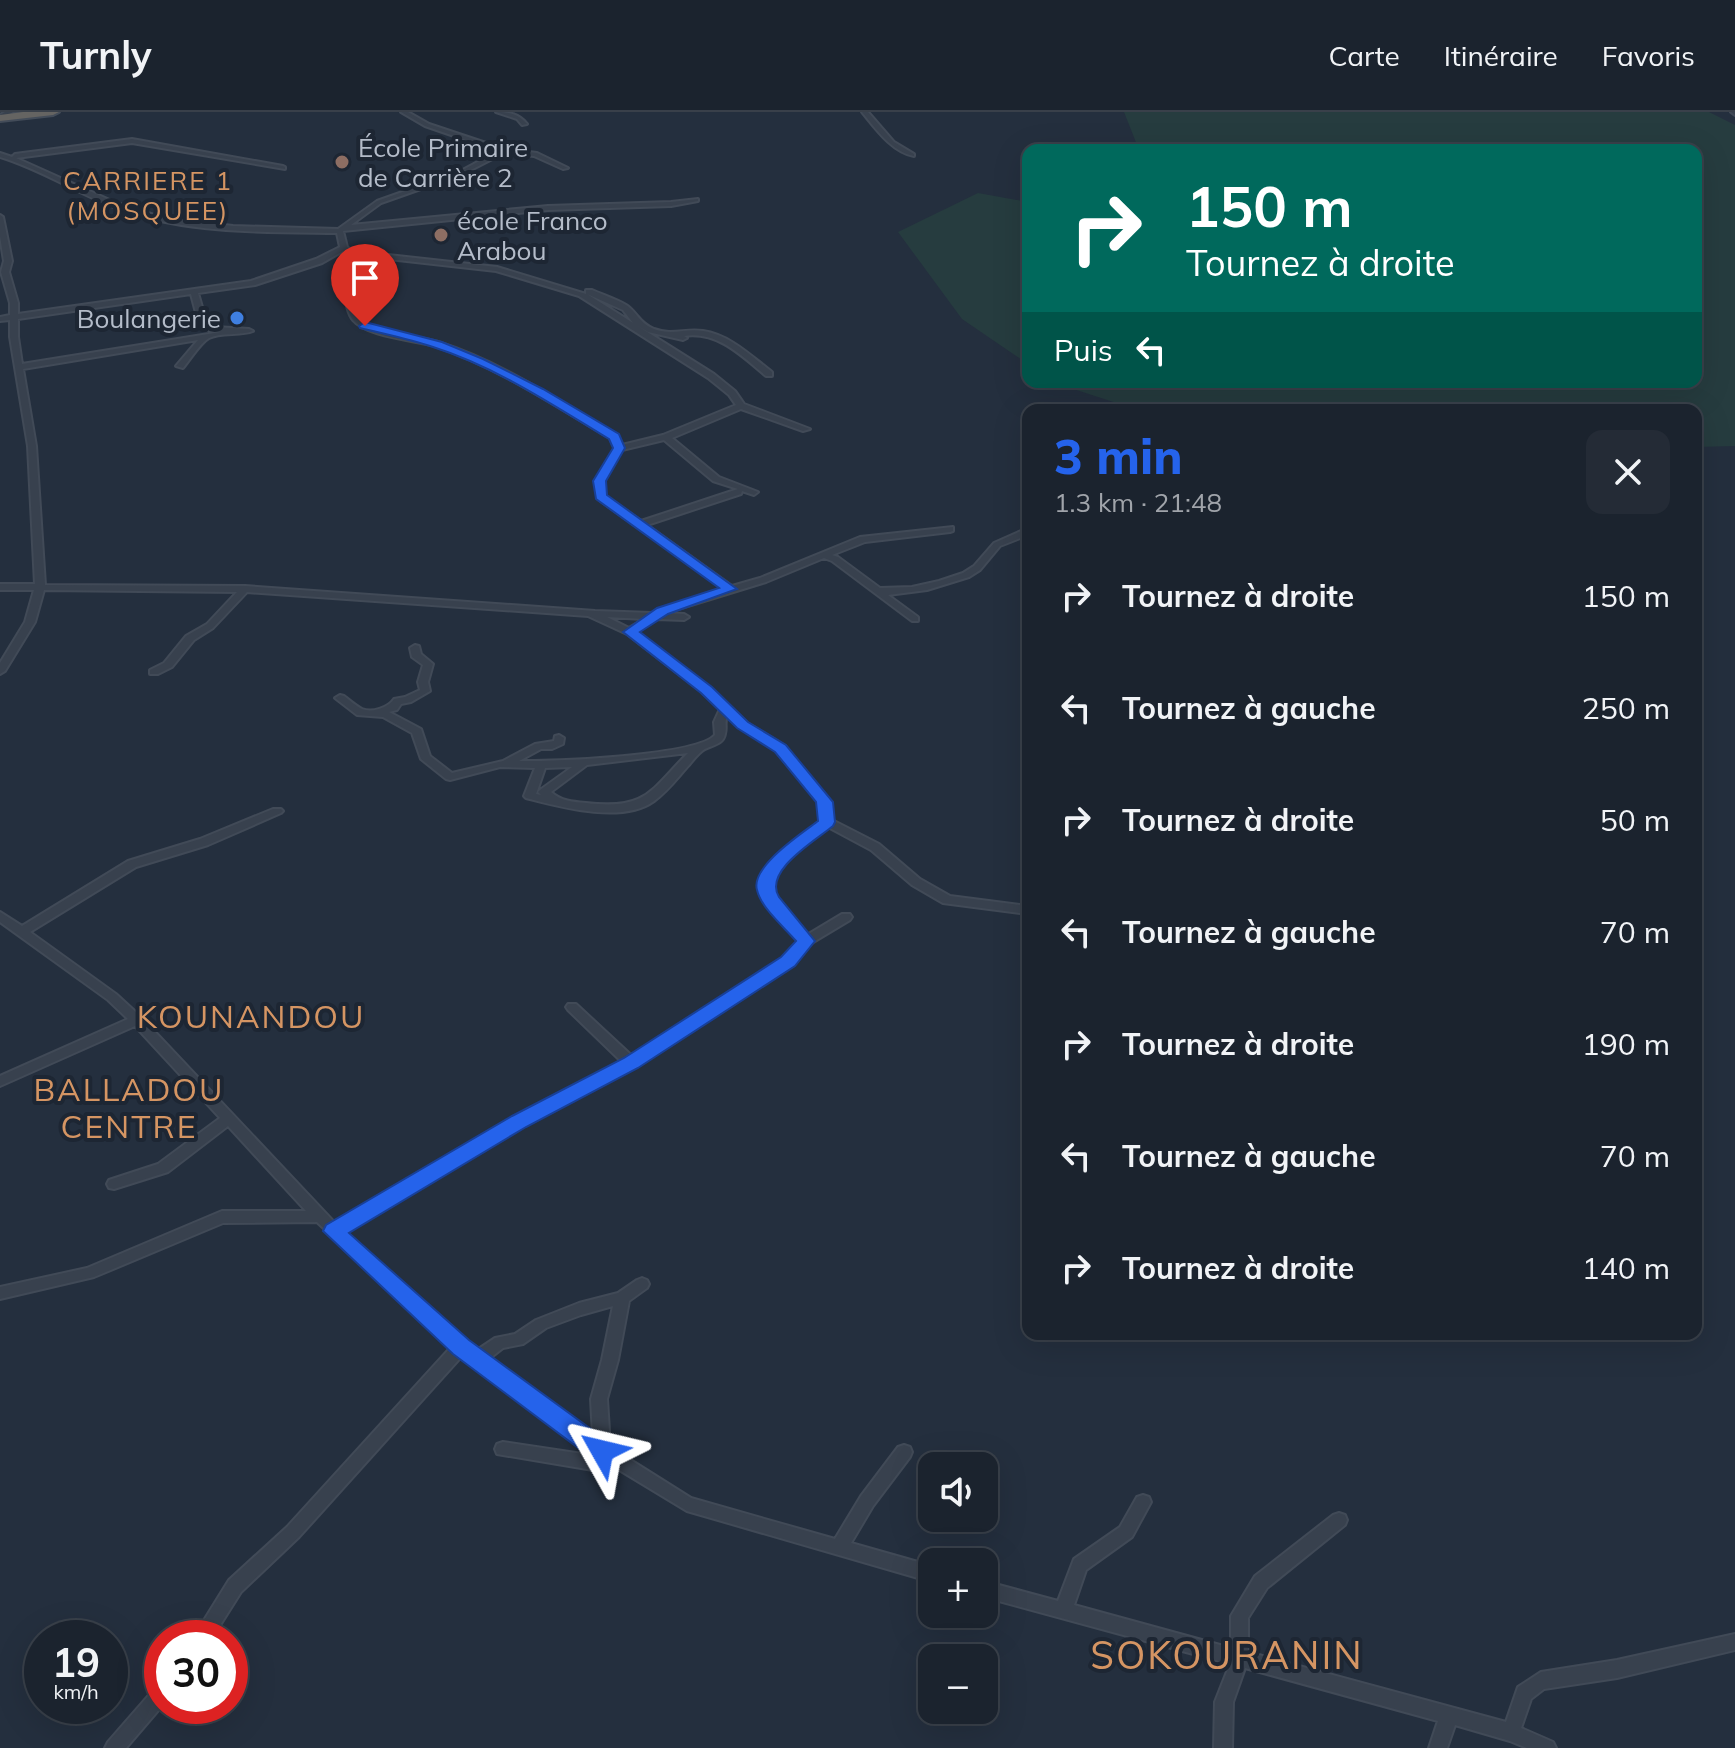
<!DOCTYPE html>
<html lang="fr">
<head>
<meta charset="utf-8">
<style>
  :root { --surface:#1b232e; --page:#242b36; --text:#f1f3f6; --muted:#a0a4aa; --line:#39404a; --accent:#2563eb }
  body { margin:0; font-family:Mulish,sans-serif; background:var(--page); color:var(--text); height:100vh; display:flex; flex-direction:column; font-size:30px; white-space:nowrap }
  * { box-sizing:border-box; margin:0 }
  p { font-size:26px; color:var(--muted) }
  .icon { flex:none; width:44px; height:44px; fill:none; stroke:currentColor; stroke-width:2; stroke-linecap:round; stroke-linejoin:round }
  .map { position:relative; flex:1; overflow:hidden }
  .side { position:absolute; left:1022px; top:292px; width:680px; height:936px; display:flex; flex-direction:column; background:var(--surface); border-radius:16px; box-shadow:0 8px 32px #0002,0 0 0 2px var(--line) }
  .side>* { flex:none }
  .guide { position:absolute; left:1022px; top:32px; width:680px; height:244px; border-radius:16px; box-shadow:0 8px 32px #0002,0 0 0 2px var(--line); background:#00695c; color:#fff; overflow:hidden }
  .tools { position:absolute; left:918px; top:1340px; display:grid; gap:16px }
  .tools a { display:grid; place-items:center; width:80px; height:80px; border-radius:16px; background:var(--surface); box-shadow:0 8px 32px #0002,0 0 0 2px var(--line); font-size:40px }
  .speed { position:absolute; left:24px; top:1508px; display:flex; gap:16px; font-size:40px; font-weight:700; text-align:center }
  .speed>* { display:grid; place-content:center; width:104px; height:104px; border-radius:50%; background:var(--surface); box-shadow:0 8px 32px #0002,0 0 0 2px var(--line); line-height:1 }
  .speed small { font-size:20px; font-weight:400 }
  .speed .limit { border:12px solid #d22; background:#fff; color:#111 }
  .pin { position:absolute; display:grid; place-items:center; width:68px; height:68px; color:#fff; margin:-82px -34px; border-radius:50% 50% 50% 0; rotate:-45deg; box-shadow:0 0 8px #0007 }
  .pin .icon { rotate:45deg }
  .me { position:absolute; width:88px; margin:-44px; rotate:307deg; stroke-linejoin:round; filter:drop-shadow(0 0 6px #0008) }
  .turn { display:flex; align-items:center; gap:28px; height:168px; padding:0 32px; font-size:36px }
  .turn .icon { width:104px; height:104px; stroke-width:2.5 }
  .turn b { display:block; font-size:56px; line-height:68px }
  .then { display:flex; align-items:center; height:76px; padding:0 32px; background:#0003; gap:16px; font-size:30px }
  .round { display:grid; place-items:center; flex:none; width:84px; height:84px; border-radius:16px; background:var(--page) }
  .overview { display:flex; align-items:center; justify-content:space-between; height:136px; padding:0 32px }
  h1 { font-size:48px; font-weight:800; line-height:60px; color:var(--accent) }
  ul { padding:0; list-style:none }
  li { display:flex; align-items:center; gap:24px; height:112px; padding:0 32px }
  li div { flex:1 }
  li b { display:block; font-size:30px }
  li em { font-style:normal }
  header { display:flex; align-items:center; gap:48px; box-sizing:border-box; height:112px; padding:0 40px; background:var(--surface); border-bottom:2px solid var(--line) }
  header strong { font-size:38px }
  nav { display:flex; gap:44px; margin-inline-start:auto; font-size:28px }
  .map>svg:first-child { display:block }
  .green { fill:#263c3f }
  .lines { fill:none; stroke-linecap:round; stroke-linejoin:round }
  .minor-casing { stroke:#414a57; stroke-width:4 }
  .trunk-casing { stroke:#434c59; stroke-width:4 }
  .minor { fill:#38414e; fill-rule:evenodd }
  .trunk { fill:#656462; fill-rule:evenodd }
  .route { fill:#2563eb; stroke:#184099; stroke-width:2 }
  .education-dot { fill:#8d6e63; stroke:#1d2633; stroke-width:3 }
  .shop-dot { fill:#3f7fe0; stroke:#1d2633; stroke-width:3 }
  .labels { text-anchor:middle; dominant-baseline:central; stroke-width:8; stroke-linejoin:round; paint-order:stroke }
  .far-poi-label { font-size:26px; fill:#b4bcc9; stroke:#1d2633; text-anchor:start }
  .far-neighbourhood-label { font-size:26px; letter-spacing:2px; fill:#d59563; stroke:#1d2633 }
  .neighbourhood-label { font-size:32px; letter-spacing:2px; fill:#d59563; stroke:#1d2633 }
  .near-neighbourhood-label { font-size:38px; letter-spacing:2px; fill:#d59563; stroke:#1d2633 }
</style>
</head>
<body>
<header>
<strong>Turnly</strong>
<nav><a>Carte</a><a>Itinéraire</a><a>Favoris</a></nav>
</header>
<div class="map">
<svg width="1735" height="1636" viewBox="0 0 1735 1636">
  <rect width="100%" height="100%" fill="#242f3e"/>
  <!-- green -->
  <path class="green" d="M1124 0H1709L1735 13V334L1696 335V298H1138L1055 271 1696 270V38H1139Z
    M978 81 1028 90V252L962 207 898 120Z"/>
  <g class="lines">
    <defs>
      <path id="minor" d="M5 0H13L0 7V3Z
        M401 0H408L429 12 504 37 537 41 568 56 563 57 534 44 504 41 463 62 381 91 351 113 548 94 671 90 698 87V89L671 94 548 98 343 119 347 135 352 139 497 155 586 182V178H592C603 183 616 187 626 193 637 200 639 211 654 217 673 224 685 216 703 219 730 223 751 244 772 260V264H766C742 244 718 219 684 224L687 226 683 228 648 220 633 211 623 198 587 182 714 262 735 279 744 292 810 317 803 319 741 297 672 326 719 365 758 380 754 383 742 379 741 382 647 413 732 474 760 466 860 425 953 415V419L950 420 865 430 832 443 838 445 880 476 912 475 939 469 963 461 974 454 994 431 1028 416V423L1000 434 980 458 969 465 927 478 888 483 918 505V509H912L832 449 824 446 766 470 665 501 684 502 689 505 684 508 656 507 636 520 710 576 747 611 785 634 830 690 832 708 879 732 920 767 950 784 1028 794V802L943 791 912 773 871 738 828 715C813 728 767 757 772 779 775 793 798 812 807 823L842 802H850L852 805 850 808 810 832 792 852 636 954 524 1014 344 1120 477 1238 495 1226 515 1222 536 1208 579 1191 618 1181 637 1168 642 1166 647 1168 649 1172 647 1176 629 1189 618 1248 607 1287 610 1335 691 1386 835 1427 861 1384 898 1335 904 1333 910 1335 912 1340 910 1345 873 1394 851 1431 932 1454V1470L687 1399 616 1356 593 1358 497 1342 495 1337 497 1332 503 1330 596 1344 462 1244 299 1425 241 1480 212 1526H193L229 1468 287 1415 451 1235 317 1110 223 1111 94 1165 0 1187V1175L87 1156 222 1099H306L228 1014 168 1060 114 1077 109 1076 107 1072 109 1068 158 1052 220 1006 135 914 0 974V964L128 907 108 888 0 810V800L22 814 128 749 200 727 273 697H281L283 699 281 701 208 733 136 755 30 820 116 882 141 905 335 1111 514 1006 622 950 568 898 566 895 568 892H576L632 944 784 846 799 829C787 815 764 798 760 779 755 754 805 723 821 709L819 691 777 638 739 615 727 604C724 611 727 615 725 622 723 634 709 633 702 639 697 643 693 648 689 653 678 665 668 679 654 689 622 712 561 695 526 686L524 684 535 656 500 655 450 668 446 667 421 647 412 621 383 605 357 603 335 586 340 583 344 584C349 588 356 594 362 597 372 601 388 596 394 587L405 585 420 578 418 570 423 553 412 545 410 536 415 533 419 534 421 542 433 552 428 570 430 579 411 590 401 592 397 598 389 600 421 617 430 644 452 661 503 649 535 632 554 629 555 624 559 623 564 626 563 632 552 637H541L519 649C551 650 697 644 715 623L714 610 720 597 702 580 627 522 588 504 247 480 213 516 194 528 172 555 158 562H150V558L164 551 186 524 207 512 237 480 44 478 35 510 5 559 0 562V551L25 510 34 478H0V472H35L28 334 10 225V208L0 209V205L10 203V191L1 160 4 149 0 124V103L3 105 12 149 9 160 18 191V202L251 169 316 147 340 135 337 121C266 120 192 122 124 99 81 84 43 58 0 45V41L12 45 15 42 132 27 283 54 285 55V57L132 31 16 46 114 90 154 103 180 108 233 114 338 117 377 89 459 60 498 39 425 14ZM343 139 346 142C344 159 342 194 353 208 367 225 415 228 435 234 498 255 554 293 610 326L615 336 595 369 598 387 724 477 659 497 652 501 595 499 245 474 45 473 36 334 23 257 198 228 176 254 183 256C189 249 201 230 209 226 221 220 241 224 253 219L249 217 215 215 206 209 198 181 255 173 322 151ZM353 143 496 159 579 184 708 266 729 283 736 293 663 323 622 333 617 323C560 290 502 250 438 230 418 224 378 222 362 208 350 197 351 159 353 143ZM191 182 199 212 210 219 221 220 22 252 18 225V207ZM664 328 713 369 738 377 641 409 605 384 603 369 622 338ZM607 505 644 507 629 516ZM688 641C650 679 647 698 586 691 573 690 561 689 551 680L587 653ZM572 655 540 678 538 680 541 683 536 682 545 656ZM613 1194 602 1248 591 1287 593 1324 489 1247 503 1236 523 1232 546 1216 581 1203Z
        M496 0C509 0 519 2 527 12L522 13 517 7Z
        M862 0H868L894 30 914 42V44C892 40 876 17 862 0Z
        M1731 0H1735V3Z
        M1143 1383 1149 1385 1151 1390 1132 1425 1086 1458 1074 1493 1231 1536V1504L1255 1464 1333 1403 1339 1401 1345 1403 1347 1408 1345 1413 1267 1476 1248 1506V1540L1506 1610 1518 1575 1541 1560 1617 1548 1735 1522V1538L1617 1566 1544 1577 1531 1587 1521 1616 1553 1630 1556 1636H1527L1510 1629 1455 1613 1447 1636H1429L1438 1609 1245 1556 1233 1590 1232 1636H1214L1215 1590 1230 1552 984 1485V1469L1058 1489 1074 1447 1120 1415 1137 1385Z
        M162 1572V1594L126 1636H105L108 1630 156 1575Z"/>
      <path id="trunk" d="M23 0H59L53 3 0 9V3Z"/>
    </defs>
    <!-- minor casing -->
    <use href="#minor" class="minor-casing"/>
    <!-- trunk casing -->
    <use href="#trunk" class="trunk-casing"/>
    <!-- minor -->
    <use href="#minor" class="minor"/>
    <!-- trunk -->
    <use href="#trunk" class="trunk"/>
  </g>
  <!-- route -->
  <path class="route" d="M365 210 442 230 483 247 543 277 619 322 625 336 606 369 607 383 737 477 668 502 640 520 712 575 748 610 786 633 833 690 835 710 833 714C815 729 763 759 779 785L815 829 795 854 638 956 526 1015 349 1121 469 1228 610 1331 614 1339 610 1347 602 1350 593 1347 453 1242 323 1119 326 1113 512 1004 624 946 781 845 796 829C784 815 761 796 757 778 750 755 802 721 818 709L816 690 775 640 737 616 701 581 623 520 657 496 719 476 596 387 593 369 613 336 609 327C553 293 496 255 433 235 409 227 384 222 360 216L359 214Z"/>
  <!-- markers -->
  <g class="education-dot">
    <circle cx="342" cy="50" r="8"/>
    <circle cx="441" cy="123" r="8"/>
  </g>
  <circle class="shop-dot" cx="237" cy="206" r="8"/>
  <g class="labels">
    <!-- far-poi labels -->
    <g class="far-poi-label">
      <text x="358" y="35">École Primaire<tspan x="358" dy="30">de Carrière 2</tspan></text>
      <text x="457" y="108">école Franco<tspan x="457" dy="30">Arabou</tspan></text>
      <text x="221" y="206" text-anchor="end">Boulangerie</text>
    </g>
    <!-- far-neighbourhood labels -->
    <g class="far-neighbourhood-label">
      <text x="148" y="68">CARRIERE 1<tspan x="148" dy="30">(MOSQUEE)</tspan></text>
    </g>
    <!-- neighbourhood labels -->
    <g class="neighbourhood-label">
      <text x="251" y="904">KOUNANDOU</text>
      <text x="129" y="977">BALLADOU<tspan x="129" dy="37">CENTRE</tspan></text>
    </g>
    <!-- near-neighbourhood labels -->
    <g class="near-neighbourhood-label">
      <text x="1227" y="1543">SOKOURANIN</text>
    </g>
  </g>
</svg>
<div class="tools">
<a><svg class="icon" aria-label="sound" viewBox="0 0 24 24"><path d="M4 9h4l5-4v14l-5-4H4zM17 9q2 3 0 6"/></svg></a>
<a>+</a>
<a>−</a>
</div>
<div class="speed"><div>19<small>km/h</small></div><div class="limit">30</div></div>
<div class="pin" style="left:365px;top:214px;background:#d93025"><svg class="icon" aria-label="arrive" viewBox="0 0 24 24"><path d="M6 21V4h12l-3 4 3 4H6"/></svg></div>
<svg class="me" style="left:602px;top:1339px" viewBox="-20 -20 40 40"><path d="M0-17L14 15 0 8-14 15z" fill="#2563eb" stroke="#fff" stroke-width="4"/></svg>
<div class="guide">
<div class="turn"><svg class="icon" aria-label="right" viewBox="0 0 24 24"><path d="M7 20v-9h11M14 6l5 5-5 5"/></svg><div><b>150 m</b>Tournez à droite</div></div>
<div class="then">Puis<svg class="icon" aria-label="left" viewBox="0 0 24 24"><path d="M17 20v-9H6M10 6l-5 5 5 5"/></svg></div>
</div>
<section class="side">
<div class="overview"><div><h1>3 min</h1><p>1.3 km · 21:48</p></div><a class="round"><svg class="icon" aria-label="close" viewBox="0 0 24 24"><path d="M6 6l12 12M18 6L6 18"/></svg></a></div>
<ul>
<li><svg class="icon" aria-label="right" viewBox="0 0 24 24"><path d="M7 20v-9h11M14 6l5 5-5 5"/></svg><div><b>Tournez à droite</b></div><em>150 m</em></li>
<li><svg class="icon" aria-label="left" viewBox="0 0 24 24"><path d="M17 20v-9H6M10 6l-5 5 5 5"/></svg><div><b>Tournez à gauche</b></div><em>250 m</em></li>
<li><svg class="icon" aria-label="right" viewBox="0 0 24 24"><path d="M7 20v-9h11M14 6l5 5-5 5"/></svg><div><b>Tournez à droite</b></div><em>50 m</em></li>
<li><svg class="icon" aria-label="left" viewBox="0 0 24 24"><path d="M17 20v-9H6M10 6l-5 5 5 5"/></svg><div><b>Tournez à gauche</b></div><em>70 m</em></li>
<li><svg class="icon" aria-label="right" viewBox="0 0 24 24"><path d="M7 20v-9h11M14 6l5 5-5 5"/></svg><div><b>Tournez à droite</b></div><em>190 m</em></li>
<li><svg class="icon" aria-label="left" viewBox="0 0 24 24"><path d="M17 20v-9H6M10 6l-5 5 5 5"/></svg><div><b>Tournez à gauche</b></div><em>70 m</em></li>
<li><svg class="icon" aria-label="right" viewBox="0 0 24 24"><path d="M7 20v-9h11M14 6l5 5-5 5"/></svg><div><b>Tournez à droite</b></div><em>140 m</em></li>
</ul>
</section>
</div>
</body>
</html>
